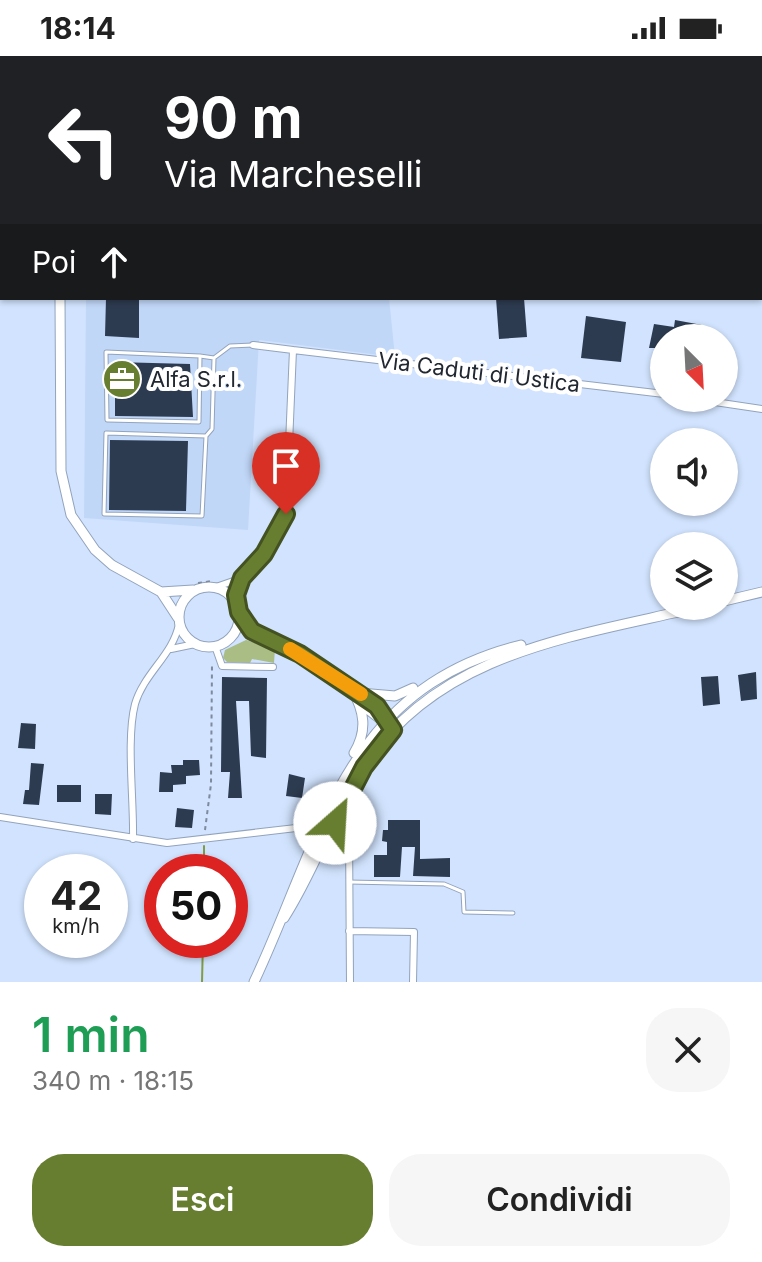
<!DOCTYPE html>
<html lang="it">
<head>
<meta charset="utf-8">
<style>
  :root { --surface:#fff; --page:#f6f6f6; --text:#222; --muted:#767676; --accent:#677e31 }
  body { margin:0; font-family:Inter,sans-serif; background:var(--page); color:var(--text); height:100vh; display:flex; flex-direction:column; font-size:30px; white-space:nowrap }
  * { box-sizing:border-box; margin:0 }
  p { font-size:26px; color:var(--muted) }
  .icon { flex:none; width:44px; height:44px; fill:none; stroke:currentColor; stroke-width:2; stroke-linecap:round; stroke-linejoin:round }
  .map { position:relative; height:926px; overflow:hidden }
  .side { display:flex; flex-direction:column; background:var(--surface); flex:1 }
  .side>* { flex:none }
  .guide { position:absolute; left:0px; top:0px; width:762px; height:244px; box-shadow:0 2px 6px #0004; background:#202124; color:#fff; overflow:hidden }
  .needle { width:52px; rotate:156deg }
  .buttons { position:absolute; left:650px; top:268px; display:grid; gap:16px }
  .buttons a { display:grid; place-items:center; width:88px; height:88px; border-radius:50%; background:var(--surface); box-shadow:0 2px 6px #0004; font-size:40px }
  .speed { position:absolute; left:24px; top:798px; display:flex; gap:16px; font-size:40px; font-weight:700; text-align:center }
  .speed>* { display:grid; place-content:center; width:104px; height:104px; border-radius:50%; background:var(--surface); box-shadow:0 2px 6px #0004; line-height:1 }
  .speed small { font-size:20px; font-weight:400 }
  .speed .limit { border:12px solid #d22; background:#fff; color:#111 }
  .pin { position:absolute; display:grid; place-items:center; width:68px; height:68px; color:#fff; margin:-82px -34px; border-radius:50% 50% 50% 0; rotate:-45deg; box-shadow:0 0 8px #0007 }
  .pin .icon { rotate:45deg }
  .me { position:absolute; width:88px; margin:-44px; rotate:26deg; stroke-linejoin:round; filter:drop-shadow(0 0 6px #0008) }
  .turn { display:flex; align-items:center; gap:28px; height:168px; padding:0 32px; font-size:36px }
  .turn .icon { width:104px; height:104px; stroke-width:2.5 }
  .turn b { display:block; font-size:56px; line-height:68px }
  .then { display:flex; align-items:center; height:76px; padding:0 32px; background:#0003; gap:16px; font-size:30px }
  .round { display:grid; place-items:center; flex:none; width:84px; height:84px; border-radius:32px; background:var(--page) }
  .head { display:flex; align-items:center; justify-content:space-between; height:136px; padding:0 32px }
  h1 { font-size:48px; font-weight:600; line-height:60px; color:#1e9e55 }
  .cta { display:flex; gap:16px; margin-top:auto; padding:16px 32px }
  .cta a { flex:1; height:92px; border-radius:32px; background:var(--accent); color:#fff; font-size:32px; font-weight:600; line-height:92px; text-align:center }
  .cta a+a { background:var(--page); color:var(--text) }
  .status { display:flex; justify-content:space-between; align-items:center; height:56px; padding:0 40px; background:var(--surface); direction:ltr }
  .status svg { height:22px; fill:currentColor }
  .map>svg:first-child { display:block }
  .built { fill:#c1d7f8 }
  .green { fill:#a9bd84 }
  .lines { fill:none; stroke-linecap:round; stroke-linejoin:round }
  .stream { stroke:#819c45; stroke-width:2 }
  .building { fill:#2d3b50 }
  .lane-casing { stroke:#92a3bc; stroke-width:5 }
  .street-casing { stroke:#92a3bc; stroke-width:8 }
  .secondary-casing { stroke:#92a3bc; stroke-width:11 }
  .path { stroke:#7e8a9d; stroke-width:2; stroke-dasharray:4 4; stroke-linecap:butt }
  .lane { stroke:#fff; stroke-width:3 }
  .street { stroke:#fff; stroke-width:6 }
  .secondary { stroke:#fff; stroke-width:9 }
  .rail-casing { stroke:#3c4451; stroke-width:5 }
  .rail { stroke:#fff; stroke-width:2; stroke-dasharray:6; stroke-linecap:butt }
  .route-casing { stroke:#435220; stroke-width:20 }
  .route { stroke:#677e31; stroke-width:14 }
  .slow { stroke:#f59e0b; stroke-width:14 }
  .labels { text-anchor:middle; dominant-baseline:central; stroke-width:8; stroke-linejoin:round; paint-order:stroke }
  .street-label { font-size:22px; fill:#222832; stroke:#fff }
  .poi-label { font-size:22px; fill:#222832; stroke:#fff; text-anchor:start }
</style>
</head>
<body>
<div class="status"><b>18:14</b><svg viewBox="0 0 49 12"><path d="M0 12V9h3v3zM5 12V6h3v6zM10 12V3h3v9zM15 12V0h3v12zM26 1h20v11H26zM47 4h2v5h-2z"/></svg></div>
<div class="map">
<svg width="762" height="926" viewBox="0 0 762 926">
  <rect width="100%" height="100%" fill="#d1e3fe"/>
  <!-- built -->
  <path class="built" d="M0 0H762V58L760 2H2L0 158Z
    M86 242H389L395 301 259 284 248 474 84 462Z"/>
  <!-- green -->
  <path class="green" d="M246 584 275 593 274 607 252 603 250 607 227 606 223 602 225 594Z"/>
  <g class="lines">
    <!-- stream -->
    <path class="stream" d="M204 816V790
      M202 926 203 884"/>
  </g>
  <!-- building -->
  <path class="building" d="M106 242H139V282L105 280Z
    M496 242H524L527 281 499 283Z
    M586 260 626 266 621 306 581 302Z
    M675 264 702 269 701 274 710 276 709 282H664V315L653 314 657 292H649L654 268 674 271Z
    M115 306 190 308 193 361 115 360Z
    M110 384 188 385 186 455 109 454Z
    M756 616 757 643 741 645 738 619Z
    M718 620 720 648 703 650 701 621Z
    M222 621 267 622 266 702 251 700 249 645H236L242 742H228L230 716H221Z
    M21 667 36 668 35 693 18 692Z
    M183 704H199L200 719 186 720V728L173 729V736H159L160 716 172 717 171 709H183Z
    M31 707 44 708 39 749 23 748 25 734H29Z
    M289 718 305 722 302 742 286 740Z
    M57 729H81V746H57Z
    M95 738H112L111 759 95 758Z
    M177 752 194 754 192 772 175 771Z
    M388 764H420V803L450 802V821L413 820 415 791H402L400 821H374V799H387V786L382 785 383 774H388Z"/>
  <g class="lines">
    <defs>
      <path id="lane" d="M0 12H2
        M0 112 2 110
        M200 300 199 366 107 364 106 296 200 300 214 302
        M206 380 106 377 104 458 202 460 206 380 212 373 214 302 230 290 253 289
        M349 826 444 828 463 836 464 856 513 857"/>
      <path id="street" d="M727 2 743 0
        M760 214 762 239
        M253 289 293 294
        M688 342 762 353
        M216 531 242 522 264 498 286 458 293 294 664 338
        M237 548 242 522
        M215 590 222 610 273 611
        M171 593 195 588
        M0 761 167 787 296 772
        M349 773 350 926
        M133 783C134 744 126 683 135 648 144 617 173 599 179 568
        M349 875 414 876 413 926"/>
      <path id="secondary" d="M60 2 61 0
        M60 242 61 415 71 459 95 494 112 509 161 536 178 562
        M179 561a30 30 0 1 1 60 0a30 30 0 1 1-60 0Z
        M161 536 193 534
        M724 545 762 536
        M239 556 252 575 300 598 360 637 395 640 413 632
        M352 633C364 655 368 674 354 697
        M366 641 381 653 384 666
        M362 649 388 669
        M284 862C315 814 332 759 363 712 439 594 579 580 704 550
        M254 926C322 782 343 633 521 589"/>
    </defs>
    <!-- lane casing -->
    <use href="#lane" class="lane-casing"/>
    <!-- street casing -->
    <use href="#street" class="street-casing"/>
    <!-- secondary casing -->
    <use href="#secondary" class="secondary-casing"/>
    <!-- path -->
    <path class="path" d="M198 527 212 525
      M205 774 211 728 212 608"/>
    <!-- lane -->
    <use href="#lane" class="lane"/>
    <!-- street -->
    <use href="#street" class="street"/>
    <!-- secondary -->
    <use href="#secondary" class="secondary"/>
    <defs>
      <path id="rail" d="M760 47 762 48
        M0 146H2"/>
    </defs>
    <!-- rail casing -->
    <use href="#rail" class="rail-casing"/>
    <!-- rail -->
    <use href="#rail" class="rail"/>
  </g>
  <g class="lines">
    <defs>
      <path id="route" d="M286 458 264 498 242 522 236 539 239 556 252 575 300 598 377 650 393 674 364 711 335 767"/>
    </defs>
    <!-- route casing -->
    <use href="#route" class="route-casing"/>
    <!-- route -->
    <use href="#route" class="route"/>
    <!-- slow -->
    <path class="slow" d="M290 593 361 638"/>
  </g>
  <!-- icons -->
  <defs>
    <symbol id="office-disc" viewBox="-11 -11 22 22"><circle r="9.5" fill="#677e31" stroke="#fff"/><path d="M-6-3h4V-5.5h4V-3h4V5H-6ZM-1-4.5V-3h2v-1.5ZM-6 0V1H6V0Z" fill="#fff"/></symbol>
  </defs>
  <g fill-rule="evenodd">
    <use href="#office-disc" x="100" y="301" width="44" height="44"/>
  </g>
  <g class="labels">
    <!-- street labels -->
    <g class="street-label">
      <text transform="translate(479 316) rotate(7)">Via Caduti di Ustica</text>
    </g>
    <!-- poi labels -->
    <g class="poi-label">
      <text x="150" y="323">Alfa S.r.l.</text>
    </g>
  </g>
</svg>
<div class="buttons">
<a><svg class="needle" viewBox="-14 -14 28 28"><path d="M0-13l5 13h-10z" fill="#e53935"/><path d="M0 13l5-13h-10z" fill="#767676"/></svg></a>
<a><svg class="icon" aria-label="sound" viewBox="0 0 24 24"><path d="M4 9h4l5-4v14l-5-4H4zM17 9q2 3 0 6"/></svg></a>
<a><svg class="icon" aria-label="layers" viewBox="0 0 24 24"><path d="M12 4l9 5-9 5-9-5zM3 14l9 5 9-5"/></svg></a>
</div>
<div class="speed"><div>42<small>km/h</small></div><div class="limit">50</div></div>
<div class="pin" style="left:286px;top:458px;background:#d93025"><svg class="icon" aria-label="arrive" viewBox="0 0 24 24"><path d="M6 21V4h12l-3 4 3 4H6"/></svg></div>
<svg class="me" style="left:335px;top:767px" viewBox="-20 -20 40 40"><circle r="19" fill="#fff"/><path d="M0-13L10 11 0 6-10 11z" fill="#677e31"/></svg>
<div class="guide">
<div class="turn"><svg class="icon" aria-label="left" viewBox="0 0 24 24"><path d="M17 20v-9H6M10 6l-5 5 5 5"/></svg><div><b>90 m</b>Via Marcheselli</div></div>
<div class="then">Poi<svg class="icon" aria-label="ahead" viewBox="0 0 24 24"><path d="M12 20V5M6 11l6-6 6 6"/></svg></div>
</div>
</div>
<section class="side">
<div class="head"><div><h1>1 min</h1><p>340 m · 18:15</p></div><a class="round"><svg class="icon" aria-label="close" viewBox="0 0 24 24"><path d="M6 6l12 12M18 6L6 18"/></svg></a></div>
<div class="cta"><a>Esci</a><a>Condividi</a></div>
</section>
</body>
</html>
